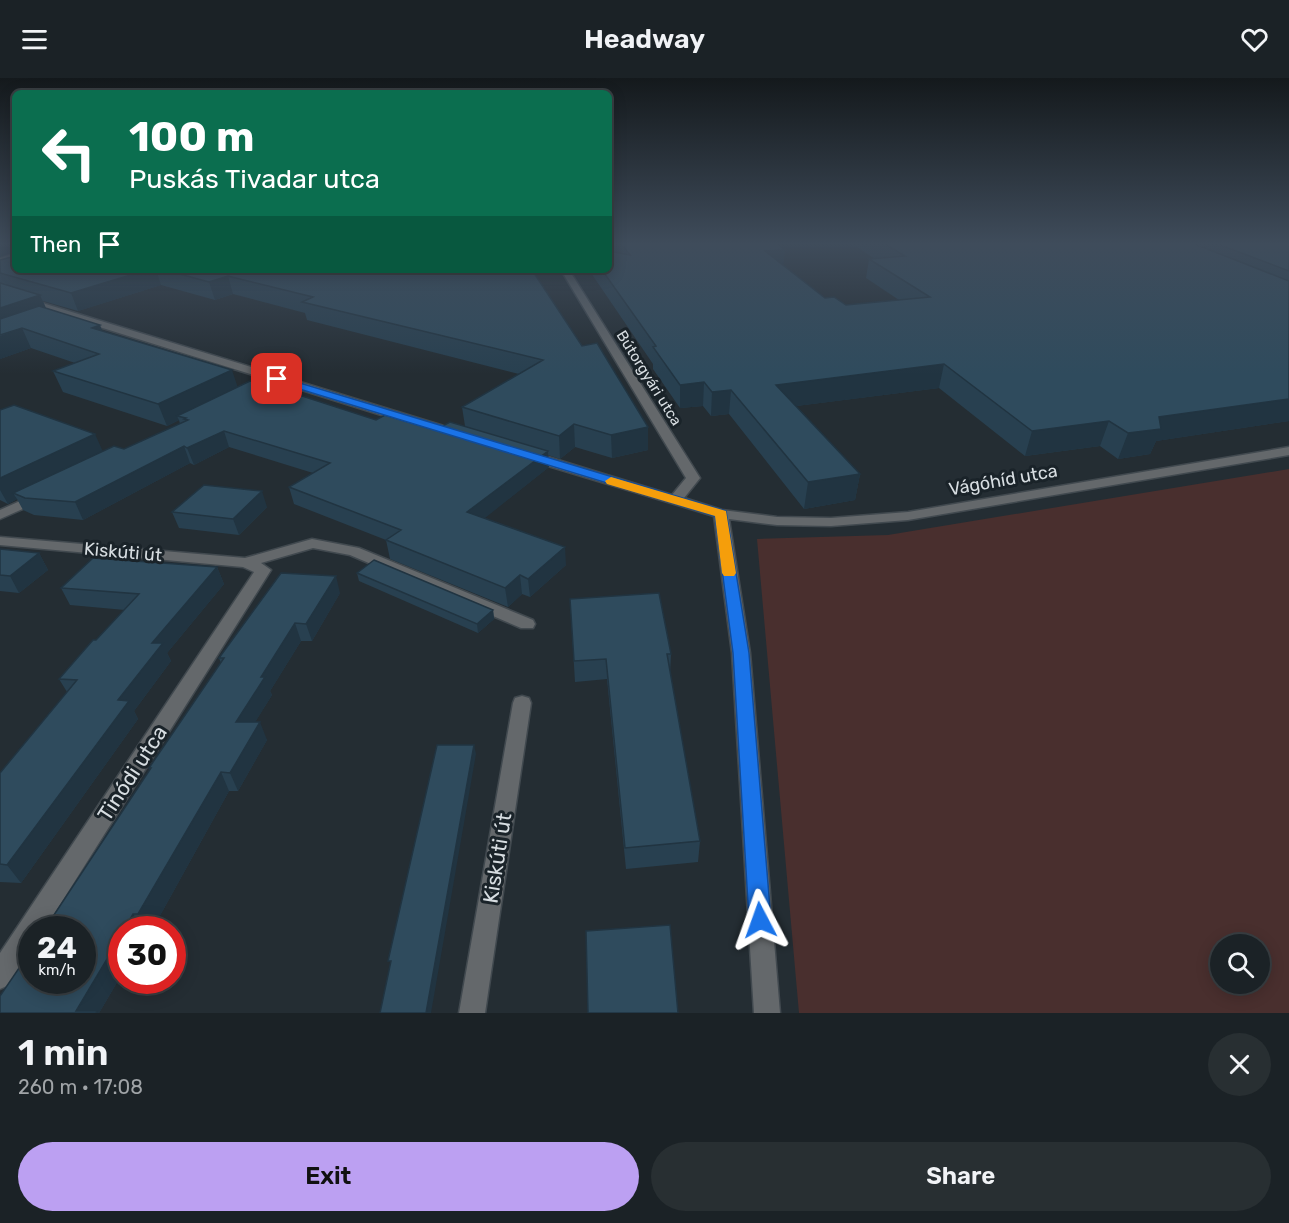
<!DOCTYPE html>
<html lang="en">
<head>
<meta charset="utf-8">
<style>
  :root { --surface:#1b2226; --page:#282f32; --text:#f1f3f6; --muted:#a0a4a7; --line:#393f43; --accent:#bca0f2 }
  body { margin:0; font-family:Rubik,sans-serif; background:var(--page); color:var(--text); height:100vh; display:flex; flex-direction:column; font-size:22px; white-space:nowrap }
  * { box-sizing:border-box; margin:0 }
  p { font-size:20px; color:var(--muted) }
  .icon { flex:none; width:33px; height:33px; fill:none; stroke:currentColor; stroke-width:2; stroke-linecap:round; stroke-linejoin:round }
  .map { position:relative; height:935px; overflow:hidden }
  .sheet { display:flex; flex-direction:column; background:var(--surface); flex:1 }
  .sheet>* { flex:none }
  .guide { position:absolute; left:12px; top:12px; width:600px; height:183px; border-radius:9px; box-shadow:0 3px 15px #0003,0 0 0 2px var(--line); background:#0b6e4f; color:#fff; overflow:hidden }
  .fabs { position:absolute; left:1210px; top:856px; display:grid; gap:12px }
  .fabs a { display:grid; place-items:center; width:60px; height:60px; border-radius:50%; background:var(--surface); box-shadow:0 3px 15px #0003,0 0 0 2px var(--line); font-size:30px }
  .speed { position:absolute; left:18px; top:838px; display:flex; gap:12px; font-size:30px; font-weight:700; text-align:center }
  .speed>* { display:grid; place-content:center; width:78px; height:78px; border-radius:50%; background:var(--surface); box-shadow:0 3px 15px #0003,0 0 0 2px var(--line); line-height:1 }
  .speed small { font-size:15px; font-weight:400 }
  .speed .limit { border:9px solid #d22; background:#fff; color:#111 }
  .pin { position:absolute; display:grid; place-items:center; width:51px; height:51px; color:#fff; margin:-26px; border-radius:12px; box-shadow:0 3px 9px #0006 }
  .me { position:absolute; width:66px; margin:-33px; rotate:356deg; stroke-linejoin:round; filter:drop-shadow(0 0 4px #0008) }
  .turn { display:flex; align-items:center; gap:21px; height:126px; padding:0 18px; font-size:27px }
  .turn .icon { width:78px; height:78px; stroke-width:2.5 }
  .turn b { display:block; font-size:42px; line-height:51px }
  .then { display:flex; align-items:center; height:57px; padding:0 18px; background:#0003; gap:12px; font-size:22px }
  .round { display:grid; place-items:center; flex:none; width:63px; height:63px; border-radius:32px; background:var(--page) }
  .headline { display:flex; align-items:center; justify-content:space-between; height:102px; padding:0 18px }
  h1 { font-size:36px; font-weight:600; line-height:45px }
  .cta { display:flex; gap:12px; margin-top:auto; padding:12px 18px }
  .cta a { flex:1; height:69px; border-radius:36px; background:var(--accent); color:#111; font-size:24px; font-weight:600; line-height:69px; text-align:center }
  .cta a+a { background:var(--page); color:var(--text) }
  header { display:flex; justify-content:space-between; align-items:center; height:78px; padding:0 18px; background:var(--surface); font-size:27px; font-weight:600 }
  .map>svg:first-child { display:block }
  .green { fill:#492f2e; fill-rule:evenodd }
  .lines { fill:none; stroke-linecap:round; stroke-linejoin:round }
  .minor-casing { stroke:#41494f; stroke-width:3 }
  .tertiary-casing { stroke:#41494f; stroke-width:3 }
  .minor { fill:#64686b; fill-rule:evenodd }
  .tertiary { fill:#64686b; fill-rule:evenodd }
  .wall { fill:#284050; fill-rule:evenodd }
  .shaded-wall { fill:#213441 }
  .building { fill:#2f4b5d; stroke:#213441; stroke-width:1.5 }
  .route { fill:#1a73e8; stroke:#114b97; stroke-width:1.5 }
  .slow { fill:#f59e0b }
  .labels { text-anchor:middle; dominant-baseline:central; stroke-width:6; stroke-linejoin:round; paint-order:stroke }
  .far-street-label { font-size:15px; fill:#d7dde1; stroke:#1a2329 }
  .street-label { font-size:18px; fill:#d7dde1; stroke:#1a2329 }
  .near-street-label { font-size:21px; fill:#d7dde1; stroke:#1a2329 }
</style>
</head>
<body>
<header><svg class="icon" aria-label="menu" viewBox="0 0 24 24"><path d="M4 6h16M4 12h16M4 18h16"/></svg>Headway<svg class="icon" aria-label="heart" viewBox="0 0 24 24"><path d="M12 20l-8-8c-3-5 5-10 8-4 3-6 11-1 8 4z"/></svg></header>
<div class="map">
<svg width="1289" height="935" viewBox="0 0 1289 935">
  <rect width="100%" height="100%" fill="#242d33"/>
  <!-- green -->
  <path class="green" d="M1289 391V935H799L757 461 888 457ZM1221 867H1260V906H1221Z"/>
  <g class="lines">
    <defs>
      <path id="minor" d="M561 192H569L700 400 684 420 722 432 777 439 831 440 908 434 1289 369V377L908 442 831 448 777 447 729 441 750 575 780 935H754L732 575 714 438 525 381 524 378 530 374 535 375 672 417 686 400Z
        M0 212 460 353 462 356 460 359H452L0 218Z
        M38 415 43 416 45 419 43 422 0 441V432Z
        M0 459 245 480 312 461 359 470 533 542 535 546 533 550H521L350 477 313 470 261 485 271 492 44 852H32V871L9 907 0 911V875L254 494 243 489 0 467Z
        M522 618 529 620 531 625 485 935H459L513 625 515 620Z"/>
      <path id="tertiary" d="M12 176H15V180L0 184V180Z"/>
    </defs>
    <!-- minor casing -->
    <use href="#minor" class="minor-casing"/>
    <!-- tertiary casing -->
    <use href="#tertiary" class="tertiary-casing"/>
    <!-- minor -->
    <use href="#minor" class="minor"/>
    <!-- tertiary -->
    <use href="#tertiary" class="tertiary"/>
  </g>
  <!-- wall -->
  <path class="wall" d="M609 165H776L783 187 825 220 846 227 899 222 866 200 869 181H875L851 165H1289V343L1156 363 1150 376 1118 381 1100 368 1025 378 939 310 796 328 860 396 855 422 804 431 729 336 711 338 703 328 680 330 653 291V286L589 192H609L613 174 609 168Z
    M0 182 15 192H532L582 268 648 349V372L612 380 575 369 560 381 548 377 549 389 484 440 566 487 530 519 522 516 508 529 390 481 386 462 294 426 289 409 313 395 229 369 194 387 190 385 83 442 34 437 23 432 17 421 8 426 0 422V332L103 373 124 371 180 346 179 342 167 348 63 314 53 293 75 285 31 270 0 281ZM161 207 215 222 233 216 305 235 307 242 519 296 462 329 465 348 435 352 376 342 237 309 46 230 43 223 78 233Z
    M267 429 239 457 179 450 172 434Z
    M0 471 39 475 48 492 19 515 0 513Z
    M217 489 224 506 167 575 171 583 134 633 138 641 21 805 0 804V695L67 614 59 601 125 532 70 527 61 510Z
    M357 495 493 532 494 541 478 555 359 503Z
    M340 515 312 563H301L270 613 272 617 255 644 267 662 238 713H229L152 852H122V896L99 935 32 871 150 692 149 690 221 585 219 580Z
    M570 521 671 576 670 596 700 763 698 784 626 791 607 601 575 604Z"/>
  <!-- shaded-wall -->
  <path class="shaded-wall" d="M0 165H11L14 174 0 179Z
    M12 165H15V173Z
    M785 172 783 190 765 173Z
    M147 192H156L161 207 78 233 71 215Z
    M228 198 233 216 215 222 209 204Z
    M40 217 48 235 0 253V230Z
    M100 247 108 267 92 250Z
    M22 250 31 270 0 281V258Z
    M944 286 939 310 773 331 776 307Z
    M232 292 239 313 177 338 179 342 167 348 158 326Z
    M704 304 703 328 680 330V307Z
    M731 312 729 336 711 338 712 314Z
    M1289 321V343L1156 363 1150 376 1118 381 1128 355 1159 339Z
    M1109 343 1100 368 1025 378 1032 353Z
    M574 346 575 369 560 381 559 358Z
    M648 349V372L612 380 611 357Z
    M224 353 229 369 194 387 187 370Z
    M95 356 105 378 13 415 17 421 8 426 0 412V400Z
    M184 368 190 385 83 442 75 424Z
    M548 373 549 389 470 452 467 434Z
    M860 396 855 422 804 431 808 404Z
    M262 413 267 429 239 457 233 441Z
    M565 469 566 487 530 519 528 501Z
    M39 475 48 492 19 515 10 498Z
    M217 489 224 506 167 575 171 583 134 633 138 641 21 805 7 787 118 622 152 565Z
    M520 497 522 516 508 529 505 510Z
    M336 498 340 515 312 563 306 546Z
    M493 532 494 541 478 555 477 546Z
    M295 545 301 563 270 613 272 617 244 662 236 644 261 599Z
    M260 644 267 662 238 713 230 695Z
    M474 667 476 676 431 935H426Z
    M221 694 229 713 152 852H148L138 836Z
    M133 836 144 852H124Z
    M122 856V896L99 935H77L76 933Z"/>
  <!-- building -->
  <path class="building" d="M621 165H776L785 172 765 173 825 220 834 219 846 227 930 219 869 181 905 178 883 165H1192L1289 203V321L1159 339 1161 351 1128 355 1109 343 1032 353 944 286 776 307 860 396 808 404 731 312 712 314 704 304 680 307 653 269 656 268 602 192H609V173L630 177Z
    M1215 165H1289V193Z
    M15 178V192H147L71 215 0 195V182Z
    M165 192H532L582 268 597 265 648 349 611 357 574 346 559 358 462 329 543 282 302 224 313 219 228 198 209 204Z
    M0 205 40 217 0 230Z
    M39 228 100 247 92 250 232 292 158 326 53 293 99 276 22 250 0 257V241Z
    M250 303 265 306 376 342 385 337 435 352 450 344 548 373 467 434 565 469 528 501 520 497 505 510 386 462 401 452 289 409 330 385 224 353 187 370 184 368 75 424 25 420 13 415 114 368 124 371 188 342 184 341 186 340 177 338Z
    M14 327 95 356 0 400V332Z
    M204 407 262 413 233 441 172 434Z
    M0 471 39 475 10 498 0 497Z
    M93 480 217 489 152 565H163L118 622 129 623 7 787 0 786V695L77 602 59 601 93 562H96L139 516 61 510Z
    M374 482 493 532 477 546 357 495Z
    M281 495 336 498 306 546 295 545 261 599H265L236 644H260L230 695 221 694 138 836H133L124 852H122V856L76 933H97L96 935H0V918L32 871V903H82V852H44L151 690H149L224 580H219Z
    M659 515 671 576H667L700 763 625 770 606 581 574 583 570 521Z
    M437 667H474L426 935H380L391 883H388Z
    M670 847 678 935H588L586 853Z"/>
  <!-- sky -->
  <linearGradient id="sky" x2="0" y2="1"><stop stop-color="#14191c"/><stop offset="0.56" stop-color="#3f4c5b"/><stop offset="1" stop-color="#3f4c5b" stop-opacity="0"/></linearGradient>
  <rect width="1289" height="296" fill="url(#sky)"/>
  <!-- route -->
  <path class="route" d="M273 299H280L726 433 749 575 771 842 768 849 760 852 752 849 749 842 733 575 715 438 273 303Z"/>
  <!-- slow -->
  <path class="slow" d="M611 399 726 433 736 495 734 498H724L722 495 715 438 607 406 605 403Z"/>
  <g class="labels">
    <!-- far-street labels -->
    <g class="far-street-label">
      <text transform="translate(649 300) rotate(58)">Bútorgyári utca</text>
    </g>
    <!-- street labels -->
    <g class="street-label">
      <text transform="translate(1003 402) rotate(-10)">Vágóhíd utca</text>
      <text transform="translate(123 474) rotate(5)">Kiskúti út</text>
    </g>
    <!-- near-street labels -->
    <g class="near-street-label">
      <text transform="translate(132 695) rotate(-57)">Tinódi utca</text>
      <text transform="translate(497 780) rotate(-81)">Kiskúti út</text>
    </g>
  </g>
</svg>
<div class="fabs">
<a><svg class="icon" aria-label="search" viewBox="0 0 24 24"><circle cx="10" cy="10" r="6"/><path d="M15 15l6 6"/></svg></a>
</div>
<div class="speed"><div>24<small>km/h</small></div><div class="limit">30</div></div>
<div class="pin" style="left:277px;top:301px;background:#d93025"><svg class="icon" aria-label="arrive" viewBox="0 0 24 24"><path d="M6 21V4h12l-3 4 3 4H6"/></svg></div>
<svg class="me" style="left:760px;top:842px" viewBox="-20 -20 40 40"><path d="M0-17L14 15 0 8-14 15z" fill="#1a73e8" stroke="#fff" stroke-width="4"/></svg>
<div class="guide">
<div class="turn"><svg class="icon" aria-label="left" viewBox="0 0 24 24"><path d="M17 20v-9H6M10 6l-5 5 5 5"/></svg><div><b>100 m</b>Puskás Tivadar utca</div></div>
<div class="then">Then<svg class="icon" aria-label="arrive" viewBox="0 0 24 24"><path d="M6 21V4h12l-3 4 3 4H6"/></svg></div>
</div>
</div>
<section class="sheet">
<div class="headline"><div><h1>1 min</h1><p>260 m · 17:08</p></div><a class="round"><svg class="icon" aria-label="close" viewBox="0 0 24 24"><path d="M6 6l12 12M18 6L6 18"/></svg></a></div>
<div class="cta"><a>Exit</a><a>Share</a></div>
</section>
</body>
</html>
